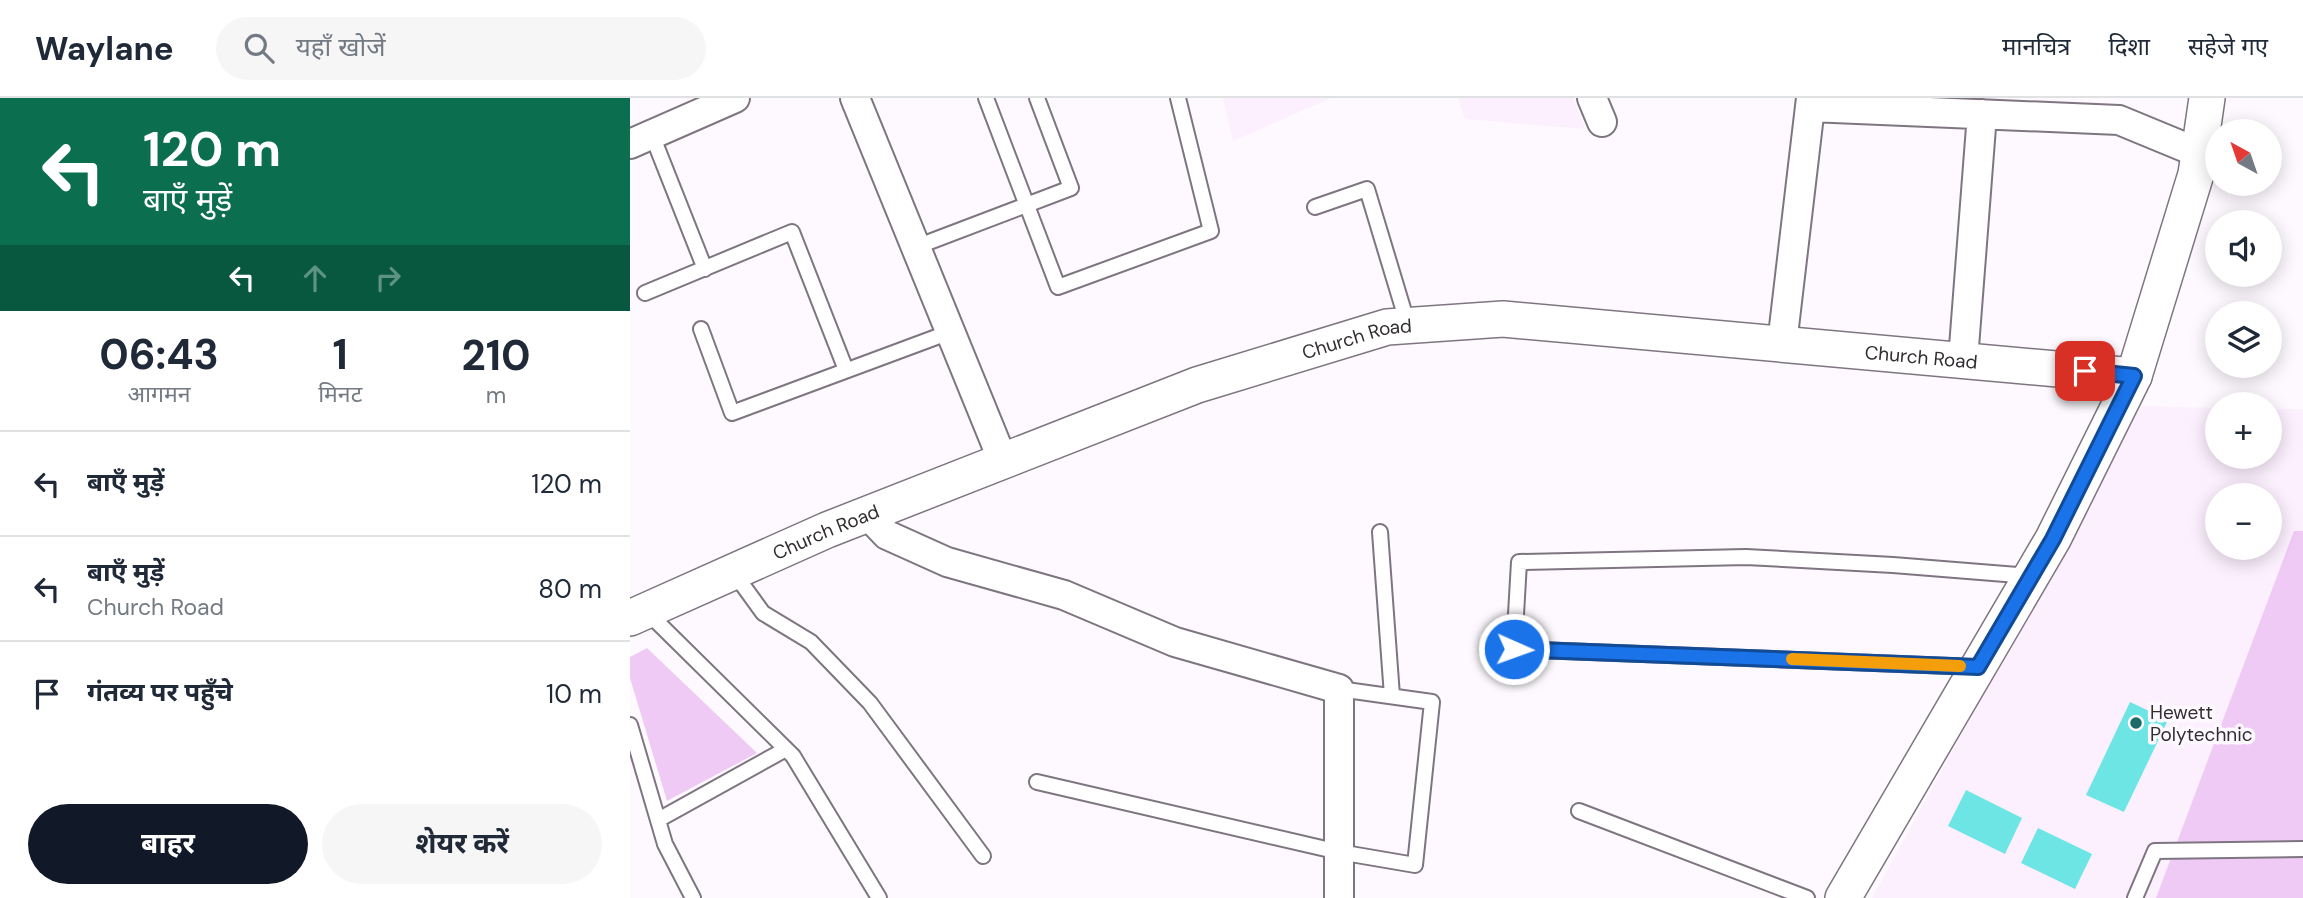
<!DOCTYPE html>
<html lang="hi">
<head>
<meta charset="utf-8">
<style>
  :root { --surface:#fff; --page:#f6f6f7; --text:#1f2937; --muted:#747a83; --line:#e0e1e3; --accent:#111827 }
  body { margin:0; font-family:"DM Sans","Noto Sans Devanagari",sans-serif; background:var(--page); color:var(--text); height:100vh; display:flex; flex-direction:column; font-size:26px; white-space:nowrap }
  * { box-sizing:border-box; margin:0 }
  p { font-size:23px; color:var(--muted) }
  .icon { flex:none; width:38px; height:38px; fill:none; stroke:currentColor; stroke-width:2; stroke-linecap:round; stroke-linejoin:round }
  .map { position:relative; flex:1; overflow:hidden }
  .panel { display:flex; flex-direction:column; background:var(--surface); width:630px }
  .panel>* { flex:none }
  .guide { background:#0b6e4f; color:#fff; overflow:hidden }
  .needle { width:46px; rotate:320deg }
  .fabs { position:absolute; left:1575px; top:21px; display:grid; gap:14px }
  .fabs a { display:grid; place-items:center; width:77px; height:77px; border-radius:50%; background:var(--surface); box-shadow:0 4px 18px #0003; font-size:35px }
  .pin { position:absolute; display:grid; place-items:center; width:60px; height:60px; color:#fff; margin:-30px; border-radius:14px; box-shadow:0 4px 10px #0006 }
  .me { position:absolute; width:77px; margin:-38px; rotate:92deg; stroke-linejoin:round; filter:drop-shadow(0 0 5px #0008) }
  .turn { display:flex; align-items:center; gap:24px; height:147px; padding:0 28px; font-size:32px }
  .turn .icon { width:91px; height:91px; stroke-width:2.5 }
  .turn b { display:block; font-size:49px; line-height:60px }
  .lanes { display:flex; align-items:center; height:66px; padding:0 28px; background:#0003; justify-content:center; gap:35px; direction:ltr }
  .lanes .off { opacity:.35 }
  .eta { display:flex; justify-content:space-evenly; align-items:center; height:119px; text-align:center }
  .eta b { font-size:42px; font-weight:700; line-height:49px }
  .cta { display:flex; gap:14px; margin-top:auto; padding:14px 28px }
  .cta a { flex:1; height:80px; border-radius:42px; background:var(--accent); color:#fff; font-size:28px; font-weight:700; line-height:80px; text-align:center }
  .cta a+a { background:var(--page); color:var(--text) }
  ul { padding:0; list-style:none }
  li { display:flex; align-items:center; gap:21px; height:105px; padding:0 28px; border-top:2px solid var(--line) }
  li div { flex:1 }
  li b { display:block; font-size:26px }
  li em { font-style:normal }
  header { display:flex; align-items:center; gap:42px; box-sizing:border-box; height:98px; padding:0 35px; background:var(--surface); border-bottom:2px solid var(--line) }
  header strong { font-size:33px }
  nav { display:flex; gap:38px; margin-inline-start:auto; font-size:24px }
  .search { width:490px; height:63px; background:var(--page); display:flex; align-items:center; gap:18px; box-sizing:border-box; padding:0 24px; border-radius:38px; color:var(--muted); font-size:26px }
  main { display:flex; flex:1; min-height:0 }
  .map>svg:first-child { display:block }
  .built { fill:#fceffe; fill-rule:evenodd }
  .green { fill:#eecaf5 }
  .building { fill:#6de5e5 }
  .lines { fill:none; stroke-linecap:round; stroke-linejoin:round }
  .service-casing { stroke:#7e7580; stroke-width:18 }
  .minor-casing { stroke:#7e7580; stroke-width:32 }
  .tertiary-casing { stroke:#7e7580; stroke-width:38 }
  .service { stroke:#fff; stroke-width:14 }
  .minor { stroke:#fff; stroke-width:28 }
  .tertiary { stroke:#fff; stroke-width:35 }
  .route-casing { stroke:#114b97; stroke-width:18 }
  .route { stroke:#1a73e8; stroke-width:12 }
  .slow { stroke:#f59e0b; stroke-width:12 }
  .poi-dot { fill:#1c6969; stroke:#fdf9fe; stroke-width:2.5 }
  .labels { text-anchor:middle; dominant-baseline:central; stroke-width:7; stroke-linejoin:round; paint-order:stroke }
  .street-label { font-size:19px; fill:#312d31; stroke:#fdf9fe }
  .poi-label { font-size:19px; fill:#312d31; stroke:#fdf9fe; text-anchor:start }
</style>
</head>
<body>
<header>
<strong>Waylane</strong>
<div class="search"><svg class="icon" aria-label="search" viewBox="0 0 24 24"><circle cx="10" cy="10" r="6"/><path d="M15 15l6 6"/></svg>यहाँ खोजें</div>
<nav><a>मानचित्र</a><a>दिशा</a><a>सहेजे गए</a></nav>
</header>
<main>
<section class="panel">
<div class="guide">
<div class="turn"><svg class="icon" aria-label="left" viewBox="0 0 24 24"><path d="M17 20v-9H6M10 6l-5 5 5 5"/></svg><div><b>120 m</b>बाएँ मुड़ें</div></div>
<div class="lanes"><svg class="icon" aria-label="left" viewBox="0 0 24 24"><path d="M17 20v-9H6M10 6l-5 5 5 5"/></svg><svg class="icon off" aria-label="ahead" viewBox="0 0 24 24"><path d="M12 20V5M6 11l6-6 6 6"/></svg><svg class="icon off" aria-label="right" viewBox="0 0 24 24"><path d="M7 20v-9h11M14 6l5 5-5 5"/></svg></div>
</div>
<div class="eta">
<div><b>06:43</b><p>आगमन</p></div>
<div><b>1</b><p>मिनट</p></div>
<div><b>210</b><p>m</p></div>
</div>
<ul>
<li><svg class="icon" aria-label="left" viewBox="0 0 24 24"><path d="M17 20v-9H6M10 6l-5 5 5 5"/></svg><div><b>बाएँ मुड़ें</b></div><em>120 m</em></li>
<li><svg class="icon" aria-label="left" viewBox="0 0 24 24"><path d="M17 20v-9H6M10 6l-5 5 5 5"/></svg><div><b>बाएँ मुड़ें</b><p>Church Road</p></div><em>80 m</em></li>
<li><svg class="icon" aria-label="arrive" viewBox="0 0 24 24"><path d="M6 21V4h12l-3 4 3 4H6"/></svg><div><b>गंतव्य पर पहुँचे</b></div><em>10 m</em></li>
</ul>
<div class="cta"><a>बाहर</a><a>शेयर करें</a></div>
</section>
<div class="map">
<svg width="1673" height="800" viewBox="0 0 1673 800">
  <rect width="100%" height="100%" fill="#fdf9fe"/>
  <!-- built -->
  <path class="built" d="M593 0H701L603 43Z
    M828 0H943L955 31 835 21Z
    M1511 308 1587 310V359H1640V311H1673V800H1242ZM1587 397H1640V450H1587Z"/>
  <!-- green -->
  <path class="green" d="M1664 433H1673V800H1526Z
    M17 550 127 655 37 703 0 580V559Z"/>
  <!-- building -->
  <path class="building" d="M1500 604 1538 622 1494 714 1456 697Z
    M1336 692 1392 720 1375 756 1318 728Z
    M1408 730 1462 756 1445 791 1391 765Z"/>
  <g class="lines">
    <defs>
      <path id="service" d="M356 0 428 189 581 133 548 0
        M22 37 75 171
        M685 109 737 91 778 227
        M286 149 441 90 407 0
        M15 195 162 134 216 272
        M71 231 102 315 320 234
        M750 434 762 598
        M104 475 133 515 181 544 240 605 353 758
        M16 513 163 658 249 800
        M1347 569 884 551 889 464 1116 459 1263 467 1400 478
        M0 627 35 746 63 800
        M407 684 709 754 785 767 802 604 709 591
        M949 713 1177 800
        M28 722 156 651
        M1505 800 1525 753 1673 751"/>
      <path id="minor" d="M225 0 373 363
        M962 0 972 24
        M1180 9 1489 22 1569 55
        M0 46 105 0
        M1152 246 1181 0
        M1333 262 1352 16
        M237 416 257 437 317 464 434 497 545 544 709 591V800"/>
      <g id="tertiary">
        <path id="s1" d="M0 520 197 432 567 287 757 229 873 221 1504 278"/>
        <path d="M1213 800 1423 441 1504 278 1566 76 1577 0"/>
      </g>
    </defs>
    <!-- service casing -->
    <use href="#service" class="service-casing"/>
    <!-- minor casing -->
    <use href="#minor" class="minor-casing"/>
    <!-- tertiary casing -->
    <use href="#tertiary" class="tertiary-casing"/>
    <!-- service -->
    <use href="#service" class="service"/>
    <!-- minor -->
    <use href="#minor" class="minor"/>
    <!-- tertiary -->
    <use href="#tertiary" class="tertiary"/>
  </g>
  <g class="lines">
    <defs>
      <path id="route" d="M884 551 1348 569 1423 441 1504 278 1455 273"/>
    </defs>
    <!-- route casing -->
    <use href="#route" class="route-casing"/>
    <!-- route -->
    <use href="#route" class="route"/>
    <!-- slow -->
    <path class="slow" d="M1162 561 1330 568"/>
  </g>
  <!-- markers -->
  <circle class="poi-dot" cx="1506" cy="625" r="7"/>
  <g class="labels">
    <!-- street labels -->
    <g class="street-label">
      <text stroke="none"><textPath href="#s1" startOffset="780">Church Road</textPath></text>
      <text stroke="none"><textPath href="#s1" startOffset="1348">Church Road</textPath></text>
      <text stroke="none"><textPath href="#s1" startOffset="214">Church Road</textPath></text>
    </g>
    <!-- poi labels -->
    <g class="poi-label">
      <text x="1520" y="614">Hewett<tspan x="1520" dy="22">Polytechnic</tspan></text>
    </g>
  </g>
</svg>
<div class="fabs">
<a><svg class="needle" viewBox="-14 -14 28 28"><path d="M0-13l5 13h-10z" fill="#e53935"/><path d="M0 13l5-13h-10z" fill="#747a83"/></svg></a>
<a><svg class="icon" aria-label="sound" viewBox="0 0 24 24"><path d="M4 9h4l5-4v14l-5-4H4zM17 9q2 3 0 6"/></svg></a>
<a><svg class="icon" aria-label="layers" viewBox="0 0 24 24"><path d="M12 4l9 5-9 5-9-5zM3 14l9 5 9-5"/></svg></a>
<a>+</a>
<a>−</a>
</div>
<div class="pin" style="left:1455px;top:273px;background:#d93025"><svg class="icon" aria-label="arrive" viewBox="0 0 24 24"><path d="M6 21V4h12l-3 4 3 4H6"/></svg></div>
<svg class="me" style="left:884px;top:551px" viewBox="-20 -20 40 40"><circle r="17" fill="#1a73e8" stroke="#fff" stroke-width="3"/><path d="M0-11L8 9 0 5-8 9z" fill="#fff"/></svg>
</div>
</main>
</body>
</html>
